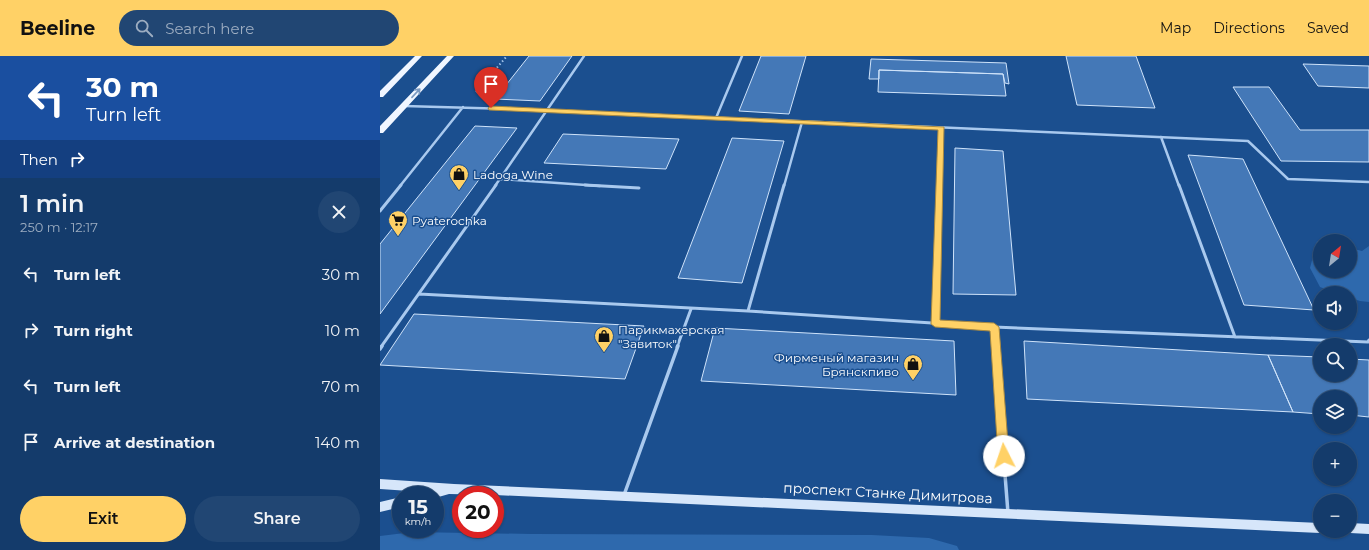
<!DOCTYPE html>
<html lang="en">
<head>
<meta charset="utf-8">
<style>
  :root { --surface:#143b6b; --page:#214673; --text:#f1f3f6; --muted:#9dadc1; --line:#33557e; --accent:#ffd166 }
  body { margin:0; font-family:Montserrat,sans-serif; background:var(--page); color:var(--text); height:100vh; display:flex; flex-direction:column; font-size:15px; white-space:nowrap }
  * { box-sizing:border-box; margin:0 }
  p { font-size:13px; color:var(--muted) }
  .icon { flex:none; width:22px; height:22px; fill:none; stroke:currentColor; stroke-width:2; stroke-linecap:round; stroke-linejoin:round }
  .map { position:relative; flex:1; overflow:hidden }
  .drawer { display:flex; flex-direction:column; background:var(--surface); width:380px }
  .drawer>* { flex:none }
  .guide { background:#1a4fa0; color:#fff; overflow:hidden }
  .needle { width:26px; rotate:30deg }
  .buttons { position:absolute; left:933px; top:178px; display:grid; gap:8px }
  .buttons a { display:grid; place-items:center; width:44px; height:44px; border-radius:50%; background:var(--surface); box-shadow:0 1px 3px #0004,0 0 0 1px var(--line); font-size:20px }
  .speed { position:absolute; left:12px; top:430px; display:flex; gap:8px; font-size:20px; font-weight:700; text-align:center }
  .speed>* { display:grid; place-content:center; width:52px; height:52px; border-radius:50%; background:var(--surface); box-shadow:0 1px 3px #0004,0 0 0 1px var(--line); line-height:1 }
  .speed small { font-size:10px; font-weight:400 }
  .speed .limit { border:6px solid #d22; background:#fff; color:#111 }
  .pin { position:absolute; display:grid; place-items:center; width:34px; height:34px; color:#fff; margin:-41px -17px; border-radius:50% 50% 50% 0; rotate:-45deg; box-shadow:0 0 4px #0007 }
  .pin .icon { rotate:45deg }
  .me { position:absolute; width:44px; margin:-22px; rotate:356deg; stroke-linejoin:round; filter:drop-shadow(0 0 3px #0008) }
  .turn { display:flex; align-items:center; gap:14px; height:84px; padding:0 20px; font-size:18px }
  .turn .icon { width:52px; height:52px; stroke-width:2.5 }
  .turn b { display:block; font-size:28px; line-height:34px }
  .then { display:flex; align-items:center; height:38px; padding:0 20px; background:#0003; gap:8px; font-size:15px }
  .round { display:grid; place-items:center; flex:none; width:42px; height:42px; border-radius:21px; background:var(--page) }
  .summary { display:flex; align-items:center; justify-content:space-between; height:68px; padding:0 20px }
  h1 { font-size:24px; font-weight:600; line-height:30px }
  .primary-button { display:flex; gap:8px; margin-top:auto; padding:8px 20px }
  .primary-button a { flex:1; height:46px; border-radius:24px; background:var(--accent); color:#111; font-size:16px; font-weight:600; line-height:46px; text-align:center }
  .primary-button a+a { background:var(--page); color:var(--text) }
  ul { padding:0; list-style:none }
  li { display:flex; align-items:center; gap:12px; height:56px; padding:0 20px }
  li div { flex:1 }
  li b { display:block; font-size:15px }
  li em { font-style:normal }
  header { display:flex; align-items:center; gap:24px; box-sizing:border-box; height:56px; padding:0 20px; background:var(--accent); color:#111 }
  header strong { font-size:19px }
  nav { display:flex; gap:22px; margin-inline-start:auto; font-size:14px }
  .search { width:280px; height:36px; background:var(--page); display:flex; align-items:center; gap:10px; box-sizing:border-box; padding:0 14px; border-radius:22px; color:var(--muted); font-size:15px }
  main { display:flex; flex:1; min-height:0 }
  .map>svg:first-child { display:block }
  .green { fill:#2e69ad }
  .building { fill:#4478b7; stroke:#cfe3fa }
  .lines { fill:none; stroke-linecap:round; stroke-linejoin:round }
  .path { stroke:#a9c9ee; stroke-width:2; stroke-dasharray:1.5 2.5; stroke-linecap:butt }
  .lane-far2 { stroke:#a9c9ee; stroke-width:2.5 }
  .lane-far1 { stroke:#a9c9ee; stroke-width:3 }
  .lane { stroke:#a9c9ee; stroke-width:3.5 }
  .secondary { fill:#d6e6fa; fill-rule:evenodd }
  .primary { fill:#f0f6ff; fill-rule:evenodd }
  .oneway { stroke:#7b9ac1 }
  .route { fill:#ffd166; stroke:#a68842 }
  .labels { text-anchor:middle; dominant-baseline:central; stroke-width:3; stroke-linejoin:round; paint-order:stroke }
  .poi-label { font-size:12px; fill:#fff; stroke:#1b4f8f; text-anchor:start }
  .near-street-label { font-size:14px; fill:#fff; stroke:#1b4f8f }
</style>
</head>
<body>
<header>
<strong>Beeline</strong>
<div class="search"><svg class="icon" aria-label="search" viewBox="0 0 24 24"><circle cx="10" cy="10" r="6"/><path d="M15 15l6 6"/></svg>Search here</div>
<nav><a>Map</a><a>Directions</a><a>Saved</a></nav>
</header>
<main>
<section class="drawer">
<div class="guide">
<div class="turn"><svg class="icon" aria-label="left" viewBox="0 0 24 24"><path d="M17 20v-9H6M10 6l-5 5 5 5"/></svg><div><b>30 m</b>Turn left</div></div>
<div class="then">Then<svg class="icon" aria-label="right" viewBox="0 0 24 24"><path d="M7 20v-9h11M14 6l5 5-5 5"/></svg></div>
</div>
<div class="summary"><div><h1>1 min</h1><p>250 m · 12:17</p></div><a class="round"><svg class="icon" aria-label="close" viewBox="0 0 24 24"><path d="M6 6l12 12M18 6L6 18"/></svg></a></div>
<ul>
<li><svg class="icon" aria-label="left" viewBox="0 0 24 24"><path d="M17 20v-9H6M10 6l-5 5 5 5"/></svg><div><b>Turn left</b></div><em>30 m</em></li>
<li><svg class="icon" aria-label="right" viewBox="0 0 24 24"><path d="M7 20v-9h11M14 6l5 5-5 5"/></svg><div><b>Turn right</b></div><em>10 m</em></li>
<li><svg class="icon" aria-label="left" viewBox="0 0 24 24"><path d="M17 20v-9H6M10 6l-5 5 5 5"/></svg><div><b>Turn left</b></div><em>70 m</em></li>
<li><svg class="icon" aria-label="arrive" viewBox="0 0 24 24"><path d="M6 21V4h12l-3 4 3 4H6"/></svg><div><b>Arrive at destination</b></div><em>140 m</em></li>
</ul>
<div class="primary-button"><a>Exit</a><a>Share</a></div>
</section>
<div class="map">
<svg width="989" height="494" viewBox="0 0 989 494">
  <rect width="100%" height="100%" fill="#1b4f8f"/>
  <!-- green -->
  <path class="green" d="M937 185 940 186V215H970V192L982 195 989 190V246L980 245 970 242V237H956L940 231 930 212Z
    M33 476 151 478 492 479 549 482 577 490 579 494H0V480Z"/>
  <!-- building -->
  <path class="building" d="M149 0H192L160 45 115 43Z
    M381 0H426L409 58 359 55Z
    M686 0H756L775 52 697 49Z
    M491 3 626 7 629 28 625 27 623 18 499 14V23H489Z
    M923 8 989 10V32L938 30Z
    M499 14 623 18 626 40 498 36Z
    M853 31H889L920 74H989V106L901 105Z
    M95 70 137 72 0 258V188Z
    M183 78 299 83 286 113 164 107Z
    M352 82 404 85 362 227 298 222Z
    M575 92 623 95 636 239 573 238Z
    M808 99 863 103 934 254 864 249Z
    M34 258 264 270 245 323 0 309Z
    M335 272 574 285 576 339 321 325Z
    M644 285 888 299 913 356 647 343Z
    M888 299 940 301V319H970V303L989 304V361L970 359V341H940V358L913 356Z"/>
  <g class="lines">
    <!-- path -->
    <path class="path" d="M96 36 127 0"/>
    <!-- lane-far2 -->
    <path class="lane-far2" d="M24 50 166 54 868 85 908 123 989 126
      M336 62 362 0
      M781 81 799 130
      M120 123 220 130
      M20 130 83 51
      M115 130 204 0
      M404 130 422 66
      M560 130 562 72"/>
    <!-- lane-far1 -->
    <path class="lane-far1" d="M205 129 259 132
      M799 129 855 281
      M0 155 21 129
      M39 238 368 255 614 271 988 286 989 284
      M368 255 404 129
      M555 267 560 129
      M614 271 616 291
      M1 291 116 129
      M297 291 311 253"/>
    <!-- lane -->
    <path class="lane" d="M615 290 628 457
      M0 293 2 290
      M244 439 298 290"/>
    <!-- secondary -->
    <path class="secondary" d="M0 423 74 428 940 467V475H944L940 477 115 439 69 438 55 442V439H43L44 436 0 433Z
      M21 441V451L0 456V446Z
      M970 467 989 468V478L970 477 966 476 970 475Z"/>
    <!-- primary -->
    <path class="primary" d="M35 0H42L3 41H0V35Z
      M67 0H74L3 77H0V70Z"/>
  </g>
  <!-- one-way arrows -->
  <defs><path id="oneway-shaft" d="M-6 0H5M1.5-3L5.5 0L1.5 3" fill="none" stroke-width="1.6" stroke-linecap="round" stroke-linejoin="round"/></defs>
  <use class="oneway" href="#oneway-shaft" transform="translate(36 37) rotate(-47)"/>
  <!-- route -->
  <path class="route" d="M111 50 564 71 560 264 614 267 619 271 629 400 628 404 624 406 620 404 618 400 610 275 555 271 551 268 558 74 109 54 108 52Z"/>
  <!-- icons -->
  <defs>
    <symbol id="shop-pin" viewBox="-11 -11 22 30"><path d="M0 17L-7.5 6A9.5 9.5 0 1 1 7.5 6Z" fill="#ffd166" stroke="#1b4f8f"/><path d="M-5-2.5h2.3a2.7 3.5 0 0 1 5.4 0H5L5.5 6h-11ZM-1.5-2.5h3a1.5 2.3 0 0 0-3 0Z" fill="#111"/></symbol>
    <symbol id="supermarket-pin" viewBox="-11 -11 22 30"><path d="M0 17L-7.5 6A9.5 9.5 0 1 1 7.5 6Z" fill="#ffd166" stroke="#1b4f8f"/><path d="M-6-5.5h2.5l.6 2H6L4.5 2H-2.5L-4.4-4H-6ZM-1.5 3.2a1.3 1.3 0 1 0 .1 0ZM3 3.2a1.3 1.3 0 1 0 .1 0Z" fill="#111"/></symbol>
  </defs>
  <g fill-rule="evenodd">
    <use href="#shop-pin" x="68" y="107" width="22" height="30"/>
    <use href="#supermarket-pin" x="7" y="153" width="22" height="30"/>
    <use href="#shop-pin" x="213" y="269" width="22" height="30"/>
    <use href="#shop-pin" x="522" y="297" width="22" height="30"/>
  </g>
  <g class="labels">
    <!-- poi labels -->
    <g class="poi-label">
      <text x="93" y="118">Ladoga Wine</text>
      <text x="32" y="164">Pyaterochka</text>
      <text x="238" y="273">Парикмахерская<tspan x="238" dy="14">"Завиток"</tspan></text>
      <text x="519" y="301" text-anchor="end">Фирменый магазин<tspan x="519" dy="14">Брянскпиво</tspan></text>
    </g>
    <!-- near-street labels -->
    <g class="near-street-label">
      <text transform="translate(508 437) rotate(3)">проспект Станке Димитрова</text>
    </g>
  </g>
</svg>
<div class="buttons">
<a><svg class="needle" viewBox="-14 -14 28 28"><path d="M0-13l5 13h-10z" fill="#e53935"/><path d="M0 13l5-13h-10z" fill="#9dadc1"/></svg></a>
<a><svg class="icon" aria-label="sound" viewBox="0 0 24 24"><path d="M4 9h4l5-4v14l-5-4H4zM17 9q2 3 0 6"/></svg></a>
<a><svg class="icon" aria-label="search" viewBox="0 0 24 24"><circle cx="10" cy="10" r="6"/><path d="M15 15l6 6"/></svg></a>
<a><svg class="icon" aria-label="layers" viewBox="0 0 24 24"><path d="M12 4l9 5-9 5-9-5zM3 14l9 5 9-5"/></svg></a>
<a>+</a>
<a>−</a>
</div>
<div class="speed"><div>15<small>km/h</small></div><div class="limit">20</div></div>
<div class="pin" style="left:111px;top:52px;background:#d93025"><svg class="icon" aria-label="arrive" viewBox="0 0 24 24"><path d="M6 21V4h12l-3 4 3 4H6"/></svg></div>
<svg class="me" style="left:624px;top:400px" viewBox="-20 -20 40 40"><circle r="19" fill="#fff"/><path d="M0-13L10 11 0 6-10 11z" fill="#ffd166"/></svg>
</div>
</main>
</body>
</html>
